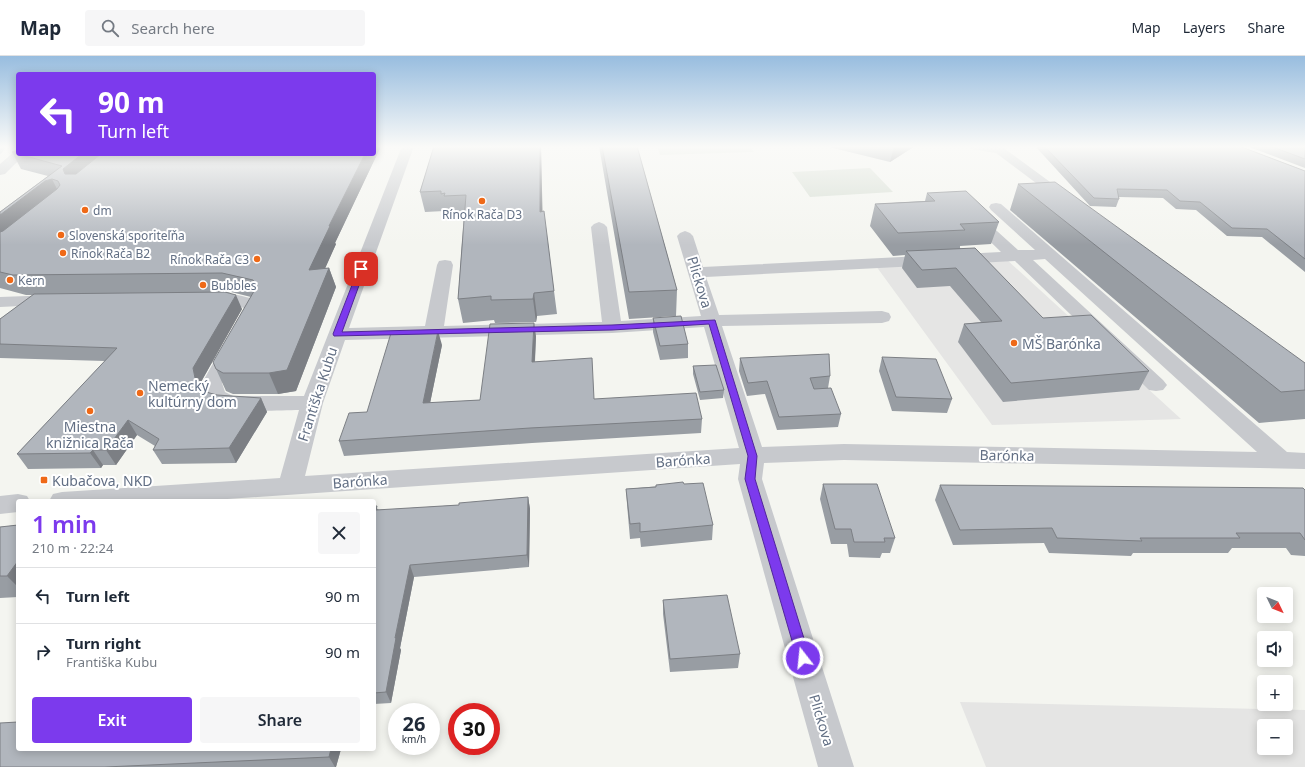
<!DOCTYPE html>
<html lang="en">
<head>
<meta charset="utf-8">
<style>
  :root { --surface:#fff; --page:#f6f6f7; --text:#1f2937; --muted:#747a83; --line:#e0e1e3; --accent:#7c3aed }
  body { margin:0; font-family:"Noto Sans",sans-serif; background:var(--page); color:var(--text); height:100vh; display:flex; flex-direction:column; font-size:15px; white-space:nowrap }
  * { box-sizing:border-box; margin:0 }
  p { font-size:13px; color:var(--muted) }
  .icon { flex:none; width:22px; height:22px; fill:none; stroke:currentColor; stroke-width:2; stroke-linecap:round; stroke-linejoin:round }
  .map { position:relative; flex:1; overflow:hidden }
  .sheet { position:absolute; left:16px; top:443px; width:360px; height:252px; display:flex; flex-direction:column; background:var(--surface); border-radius:4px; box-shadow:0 2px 10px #0003 }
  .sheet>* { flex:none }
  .top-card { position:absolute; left:16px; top:16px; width:360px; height:84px; border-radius:4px; box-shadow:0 2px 10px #0003; background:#7c3aed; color:#fff; overflow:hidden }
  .needle { width:26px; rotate:133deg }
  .buttons { position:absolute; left:1257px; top:531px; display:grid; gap:8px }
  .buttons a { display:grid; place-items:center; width:36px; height:36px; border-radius:4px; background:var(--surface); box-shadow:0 2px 10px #0003; font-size:20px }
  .speed { position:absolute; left:388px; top:647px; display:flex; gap:8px; font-size:20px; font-weight:700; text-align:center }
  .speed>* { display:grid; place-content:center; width:52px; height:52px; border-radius:50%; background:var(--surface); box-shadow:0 2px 10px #0003; line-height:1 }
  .speed small { font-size:10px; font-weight:400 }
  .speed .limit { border:6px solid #d22; background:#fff; color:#111 }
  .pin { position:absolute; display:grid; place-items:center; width:34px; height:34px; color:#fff; margin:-17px; border-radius:8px; box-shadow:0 2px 6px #0006 }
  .me { position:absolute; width:44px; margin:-22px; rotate:344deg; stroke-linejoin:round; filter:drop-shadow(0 0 3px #0008) }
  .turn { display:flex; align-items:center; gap:14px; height:84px; padding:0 16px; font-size:18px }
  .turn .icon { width:52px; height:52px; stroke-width:2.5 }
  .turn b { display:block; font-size:28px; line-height:34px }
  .round { display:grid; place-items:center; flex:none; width:42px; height:42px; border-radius:4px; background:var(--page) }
  .summary { display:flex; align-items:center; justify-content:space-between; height:68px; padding:0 16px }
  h1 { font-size:24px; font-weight:600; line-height:30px; color:var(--accent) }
  .action { display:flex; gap:8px; margin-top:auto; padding:8px 16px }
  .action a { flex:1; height:46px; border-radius:4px; background:var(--accent); color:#fff; font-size:16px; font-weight:600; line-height:46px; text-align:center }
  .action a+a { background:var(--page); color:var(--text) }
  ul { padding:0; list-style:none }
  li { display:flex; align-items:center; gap:12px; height:56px; padding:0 16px; border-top:1px solid var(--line) }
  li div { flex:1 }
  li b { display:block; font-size:15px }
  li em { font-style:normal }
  header { display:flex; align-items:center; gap:24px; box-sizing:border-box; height:56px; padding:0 20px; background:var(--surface); border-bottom:1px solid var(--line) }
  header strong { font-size:19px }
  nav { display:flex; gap:22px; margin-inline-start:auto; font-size:14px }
  .search { width:280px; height:36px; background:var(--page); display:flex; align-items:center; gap:10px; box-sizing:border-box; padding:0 14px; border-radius:4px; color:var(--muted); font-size:15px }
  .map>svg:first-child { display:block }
  .built { fill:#e5e5e4; fill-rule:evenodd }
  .green { fill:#d4dcd1 }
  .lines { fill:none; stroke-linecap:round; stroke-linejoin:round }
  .stream { fill:#c1cad1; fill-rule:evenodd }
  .minor { fill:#c7c9cd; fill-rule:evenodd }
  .wall { fill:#989da3 }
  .shaded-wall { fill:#7c7f84 }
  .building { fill:#b1b6bd; stroke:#7c7f84 }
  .route { fill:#7c3aed; stroke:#51269a }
  .poi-dot { fill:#ef6917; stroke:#fff; stroke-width:1.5 }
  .labels { text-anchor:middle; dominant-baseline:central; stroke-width:4; stroke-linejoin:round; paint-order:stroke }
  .far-poi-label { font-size:12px; fill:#626f84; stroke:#fff; text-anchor:start }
  .street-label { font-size:14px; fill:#626f84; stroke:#fff }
  .poi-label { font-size:14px; fill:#626f84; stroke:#fff; text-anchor:start }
</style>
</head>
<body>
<header>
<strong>Map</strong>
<div class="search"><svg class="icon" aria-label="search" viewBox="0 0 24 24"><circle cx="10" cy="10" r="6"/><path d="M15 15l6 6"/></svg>Search here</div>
<nav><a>Map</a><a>Layers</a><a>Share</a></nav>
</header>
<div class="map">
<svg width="1305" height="711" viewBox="0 0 1305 711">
  <rect width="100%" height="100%" fill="#f4f5f0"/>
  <!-- built -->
  <path class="built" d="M1005 202 1181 363 992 369 876 210Z
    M960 646 1305 654V711H986ZM1264 670H1286V692H1264Z"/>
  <!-- green -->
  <path class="green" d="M657 90H750L754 96 660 99Z
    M870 112 893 136 810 141 792 116Z"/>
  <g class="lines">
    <!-- stream -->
    <path class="stream" d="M0 90H6L2 97 0 98Z"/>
    <!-- minor -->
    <path class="minor" d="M402 90H414L349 272 425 270 437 209 439 205 445 204 451 205 453 209 444 270 602 266 591 171 594 168 599 166 604 168 607 171 621 265 701 260 677 180 680 177 685 175 690 177 693 180 703 211 1001 196 967 163 965 160 967 157 972 156 977 157 1018 194H1035L991 154 989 151 991 148 996 147 1001 148 1287 396 1305 397V413L844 404 764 407 762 423 854 711H818L738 423 740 408 199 445H49L53 438 62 436 280 422 299 354C277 354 223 359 207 345 203 341 203 332 202 327L244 252C230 248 216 250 203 247L200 243 203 239C223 234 242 240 261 245L264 249 222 327 225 336 233 340H304ZM1045 203 1257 396 844 388 762 391 722 270 882 267 889 265 891 261 889 257 882 255 719 259 706 221 1015 205 1149 334 1156 335 1163 334 1167 329 1163 324 1033 204ZM704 271 739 392 305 420 323 347 345 284 612 277Z
      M969 90H1001L1076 145 1074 148 1069 149 1064 148 996 97 971 93Z
      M18 94V98H25L5 118 0 119V108L15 95Z
      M55 239 61 240 64 244 61 248 0 251V241Z
      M18 438 27 440 30 445H18V456L0 458V440Z"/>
  </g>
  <!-- wall -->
  <path class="wall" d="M381 90 335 187 336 188 325 212H329L336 231 296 335 278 338H233L226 335 216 313 251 241 231 236 226 237 242 253 201 326 202 334 206 336 217 339 261 342 267 356 236 407 162 408 153 394 155 390 137 379 116 409H103L101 412 28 413 17 398 105 305 0 302V263L33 239H26L0 232V156L48 120 21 113 12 96Z
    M434 90H541L542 155 554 235 557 258 537 260 536 266 495 267 494 264 463 267 458 243 464 159 448 160V158H445L444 155 425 156 420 136Z
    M599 90H637L677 234 676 260 629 263Z
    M825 90H915L890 106Z
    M1035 90H1239L1305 115V216L1262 181 1227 180 1196 154 1176 153 1163 142 1119 141V143L1116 151 1090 150Z
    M1247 90H1305V112Z
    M1018 128 1305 307V363L1259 367 1010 154Z
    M927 137 999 166 991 188 960 190V192L1043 262 1149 315 1139 334 1003 346 958 286 964 268 981 266 950 230 917 232 902 212 905 199 893 200 870 170 875 148 925 145Z
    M653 262 688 288V302L660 304 653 276Z
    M536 280 535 306 594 343 702 363 701 377 532 387 344 400 339 385 367 356 442 289 430 347 480 344Z
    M882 301 952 343 947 357 892 355 879 315Z
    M740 302 830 320 828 332 841 358 838 371 777 374 765 338 747 340 739 315Z
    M693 310 724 334 723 342 700 344 693 318Z
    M684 428 713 469 712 484 641 491 640 482 630 483 627 448 626 433Z
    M823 428 895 482 890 497H882L880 502 849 501 847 488H831L820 443Z
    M940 429 1305 434V500L1291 499 1286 492H1232L1228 497H1133L1131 500 1049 497 1044 487 953 489 935 444Z
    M528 441 530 453 529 511 414 521 400 592 401 594 391 647 374 648V450L379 454 459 449Z
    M18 469V541L0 542V471Z
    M663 544 740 598 738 612 670 616 663 558Z
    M18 693H341L336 711H0Z"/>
  <!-- shaded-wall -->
  <path class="shaded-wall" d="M374 90H381L335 187 336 188 316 233 309 214 329 170 365 98H374Z
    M540 90H541L543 177 540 156Z
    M894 90H915L890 106Z
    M82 98H110L72 130 63 113Z
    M52 123 61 141 0 188V159L45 125Z
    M329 212 336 231 296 335 278 338 269 317Z
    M534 237 537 260 536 266 533 243Z
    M236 239 242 253 201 326 203 342 196 327 193 312Z
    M534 267 536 280 534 320 532 306Z
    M438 275 442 289 427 362 423 347Z
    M261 342 267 356 236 407 229 392Z
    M128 364 137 379 116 409 106 394Z
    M93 394 103 409 101 412 90 397Z
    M528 441 530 453 529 511 527 499Z
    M18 505V531L7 520Z
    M410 509 414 521 400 592 401 594 391 647 386 636 395 582Z
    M331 693H341L336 711H335L329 701Z"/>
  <!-- building -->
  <path class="building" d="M434 90H540V156L544 155 554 235 534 237 533 243 491 244V240L458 243 466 139 444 140 445 137 441 138V135L420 136Z
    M602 90H637L677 234 629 236Z
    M1044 90H1239L1305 115V203L1267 173 1232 172 1200 146 1180 145 1167 134 1117 133 1119 143 1094 142Z
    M1270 90H1305V103Z
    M18 94V98L12 96Z
    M18 98H82L63 113 65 118H76L101 98H365L329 170H330L309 214 329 212 287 314 269 317H223L216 313 213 306 257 230 253 224 222 217 13 219 0 216V176L3 175 57 133 60 129 58 125 52 123 45 125 0 159V156L62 110Z
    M1055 126 1305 307V334L1281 336 1018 128Z
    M966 135 999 166 960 168 965 174 898 177 875 148 935 145 927 137Z
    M975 192 1043 262 1091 259 1149 315 1011 327 964 268 1002 265 956 212 922 214 906 195Z
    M225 236 236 239 193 312 196 327 199 332 206 336 217 339 261 342 229 392 153 394 159 383 128 364 106 394H93L90 397 17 398 117 292 0 288V263L34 238Z
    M681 260 688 288 660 290 653 262Z
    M534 267 532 306 592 302 594 343 696 337 702 363 530 372 339 385 349 357 367 356 391 277 438 275 423 347 480 344 490 268Z
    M829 298 830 320 810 322 814 333 831 332 841 358 779 361 767 325 748 327 740 302Z
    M882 301 936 303 952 343 896 341Z
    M716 309 724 334 700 336 693 310Z
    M683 426 684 428 703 427 713 469 640 476V467L630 468 626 433 656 431V429Z
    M823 428H877L895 482H884L885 486H854L851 473H835Z
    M940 429 1303 432 1305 434V484L1300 477H1236L1240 482H1140L1142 485 1057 482 1052 472 960 474Z
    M528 441 527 499 410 509 395 582H396L386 636 374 637V450H377L376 454 459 449V447Z
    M18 469V505L7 520H0V471Z
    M727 539 740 598 670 603 663 544Z
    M18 666V693H331L329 701 105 711H0V667Z"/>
  <!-- sky -->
  <linearGradient id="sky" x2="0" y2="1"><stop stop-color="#98bddf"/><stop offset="0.48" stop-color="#fafaf8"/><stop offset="1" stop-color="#fafaf8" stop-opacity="0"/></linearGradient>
  <rect width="1305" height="189" fill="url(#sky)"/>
  <!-- route -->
  <path class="route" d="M359 211 365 213 342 276 612 269 715 264 757 400 755 423 810 602 808 606 803 608 799 606 797 602 745 423 748 400 709 268 612 274 334 280 333 278Z"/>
  <!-- markers -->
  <g class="poi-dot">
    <circle cx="482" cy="145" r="4"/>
    <circle cx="85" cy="154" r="4"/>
    <circle cx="61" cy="179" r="4"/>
    <circle cx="63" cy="197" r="4"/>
    <circle cx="257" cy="203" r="4"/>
    <circle cx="10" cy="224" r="4"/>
    <circle cx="203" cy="229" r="4"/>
    <circle cx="1014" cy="287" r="4"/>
    <circle cx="140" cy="337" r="4"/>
    <circle cx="90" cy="355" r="4"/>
    <rect x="40" y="420" width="8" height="8" rx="2"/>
  </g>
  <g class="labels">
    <!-- far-poi labels -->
    <g class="far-poi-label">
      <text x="93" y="154">dm</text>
      <text x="482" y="158" text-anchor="middle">Rínok Rača D3</text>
      <text x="69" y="179">Slovenská sporiteľňa</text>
      <text x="71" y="197">Rínok Rača B2</text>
      <text x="249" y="203" text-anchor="end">Rínok Rača C3</text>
      <text x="18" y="224">Kern</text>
      <text x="211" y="229">Bubbles</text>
    </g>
    <!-- street labels -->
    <g class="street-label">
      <text transform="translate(700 226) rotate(73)">Plickova</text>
      <text transform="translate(317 338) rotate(-72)">Františka Kubu</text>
      <text transform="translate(1007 399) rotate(1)">Barónka</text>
      <text transform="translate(683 404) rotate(-4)">Barónka</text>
      <text transform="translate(360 425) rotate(-4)">Barónka</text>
      <text transform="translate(822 664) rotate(73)">Plickova</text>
    </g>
    <!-- poi labels -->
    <g class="poi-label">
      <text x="1022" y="287">MŠ Barónka</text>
      <text x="148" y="329">Nemecký<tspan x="148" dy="16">kultúrny dom</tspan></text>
      <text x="90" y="370" text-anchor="middle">Miestna<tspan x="90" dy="16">knižnica Rača</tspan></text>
      <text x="52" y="424">Kubačova, NKD</text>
    </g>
  </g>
</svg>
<div class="buttons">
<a><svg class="needle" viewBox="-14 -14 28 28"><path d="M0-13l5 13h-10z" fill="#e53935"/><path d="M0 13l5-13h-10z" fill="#747a83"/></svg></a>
<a><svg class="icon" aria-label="sound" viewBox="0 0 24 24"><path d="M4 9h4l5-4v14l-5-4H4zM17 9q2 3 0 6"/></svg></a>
<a>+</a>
<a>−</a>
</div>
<div class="speed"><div>26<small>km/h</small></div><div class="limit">30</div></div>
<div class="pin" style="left:361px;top:213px;background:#d93025"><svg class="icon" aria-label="arrive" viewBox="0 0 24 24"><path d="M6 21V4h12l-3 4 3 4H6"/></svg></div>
<svg class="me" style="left:803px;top:602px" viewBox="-20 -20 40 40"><circle r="17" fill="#7c3aed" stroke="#fff" stroke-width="3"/><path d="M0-11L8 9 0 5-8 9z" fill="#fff"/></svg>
<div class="top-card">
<div class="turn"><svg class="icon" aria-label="left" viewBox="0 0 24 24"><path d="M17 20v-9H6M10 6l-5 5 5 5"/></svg><div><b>90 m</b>Turn left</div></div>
</div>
<section class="sheet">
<div class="summary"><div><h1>1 min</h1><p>210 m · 22:24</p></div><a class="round"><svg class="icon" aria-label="close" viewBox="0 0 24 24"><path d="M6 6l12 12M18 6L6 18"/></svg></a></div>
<ul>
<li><svg class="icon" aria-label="left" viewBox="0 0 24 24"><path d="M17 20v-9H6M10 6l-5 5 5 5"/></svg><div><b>Turn left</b></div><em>90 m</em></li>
<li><svg class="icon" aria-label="right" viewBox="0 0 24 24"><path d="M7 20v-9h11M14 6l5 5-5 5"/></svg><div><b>Turn right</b><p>Františka Kubu</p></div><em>90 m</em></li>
</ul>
<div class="action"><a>Exit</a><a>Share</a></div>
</section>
</div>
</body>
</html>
